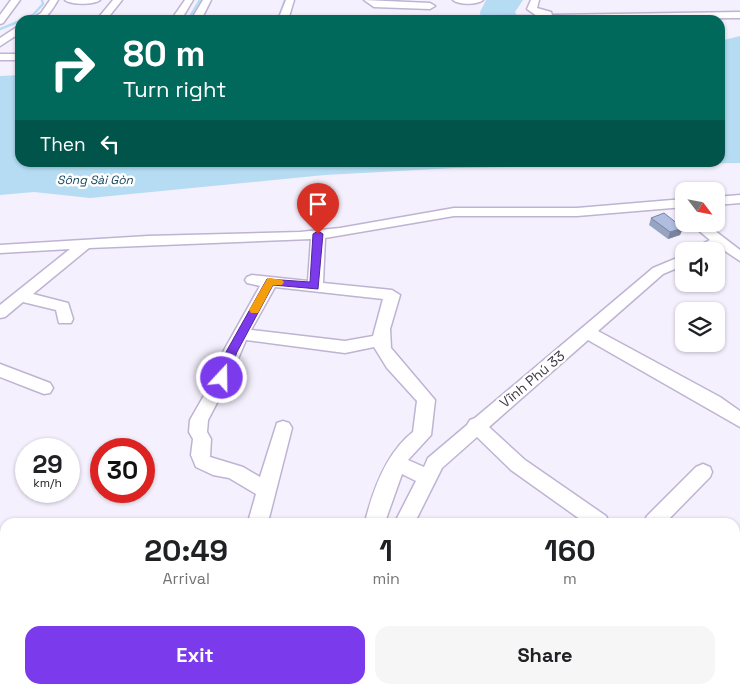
<!DOCTYPE html>
<html lang="en">
<head>
<meta charset="utf-8">
<style>
  :root { --surface:#fff; --page:#f6f6f6; --text:#202124; --muted:#757577; --accent:#7c3aed }
  body { margin:0; font-family:"Space Grotesk",sans-serif; background:var(--page); color:var(--text); height:100vh; display:flex; flex-direction:column; font-size:19px; white-space:nowrap }
  * { box-sizing:border-box; margin:0 }
  p { font-size:16px; color:var(--muted) }
  .icon { flex:none; width:28px; height:28px; fill:none; stroke:currentColor; stroke-width:2; stroke-linecap:round; stroke-linejoin:round }
  .map { position:relative; flex:1; overflow:hidden }
  .details { position:absolute; left:0px; top:518px; width:740px; height:176px; display:flex; flex-direction:column; background:var(--surface); border-radius:15px 15px 0 0; box-shadow:0 1px 4px #0004 }
  .details>* { flex:none }
  .banner { position:absolute; left:15px; top:15px; width:710px; height:152px; border-radius:15px; box-shadow:0 1px 4px #0004; background:#00695c; color:#fff; overflow:hidden }
  .needle { width:32px; rotate:122deg }
  .controls { position:absolute; left:675px; top:182px; display:grid; gap:10px }
  .controls a { display:grid; place-items:center; width:50px; height:50px; border-radius:10px; background:var(--surface); box-shadow:0 1px 4px #0004; font-size:25px }
  .speed { position:absolute; left:15px; top:438px; display:flex; gap:10px; font-size:25px; font-weight:700; text-align:center }
  .speed>* { display:grid; place-content:center; width:65px; height:65px; border-radius:50%; background:var(--surface); box-shadow:0 1px 4px #0004; line-height:1 }
  .speed small { font-size:12px; font-weight:400 }
  .speed .limit { border:8px solid #d22; background:#fff; color:#111 }
  .pin { position:absolute; display:grid; place-items:center; width:42px; height:42px; color:#fff; margin:-51px -21px; border-radius:50% 50% 50% 0; rotate:-45deg; box-shadow:0 0 5px #0007 }
  .pin .icon { rotate:45deg }
  .me { position:absolute; width:55px; margin:-28px; rotate:21deg; stroke-linejoin:round; filter:drop-shadow(0 0 4px #0008) }
  .turn { display:flex; align-items:center; gap:18px; height:105px; padding:0 25px; font-size:22px }
  .turn .icon { width:65px; height:65px; stroke-width:2.5 }
  .turn b { display:block; font-size:35px; line-height:42px }
  .then { display:flex; align-items:center; height:48px; padding:0 25px; background:#0003; gap:10px; font-size:19px }
  .eta { display:flex; justify-content:space-evenly; align-items:center; height:85px; text-align:center }
  .eta b { font-size:30px; font-weight:600; line-height:35px }
  .button { display:flex; gap:10px; margin-top:auto; padding:10px 25px }
  .button a { flex:1; height:58px; border-radius:15px; background:var(--accent); color:#fff; font-size:20px; font-weight:600; line-height:58px; text-align:center }
  .button a+a { background:var(--page); color:var(--text) }
  .map>svg:first-child { display:block }
  .water { fill:#b5dcf3 }
  .lines { fill:none; stroke-linecap:round; stroke-linejoin:round }
  .stream { stroke:#b5dcf3; stroke-width:2.5 }
  .minor-casing { stroke:#bfb3d3; stroke-width:3 }
  .minor { fill:#fff; fill-rule:evenodd }
  .wall { fill:#96a3c1 }
  .shaded-wall { fill:#7a849d }
  .building { fill:#afbde0; stroke:#7a849d }
  .route { fill:#7c3aed; stroke:#51269a }
  .slow { fill:#f59e0b }
  .labels { text-anchor:middle; dominant-baseline:central; stroke-width:5; stroke-linejoin:round; paint-order:stroke }
  .far-water-label { font-size:12px; font-style:italic; fill:#14445d; stroke:#fff }
  .street-label { font-size:14px; fill:#3d3946; stroke:#fff }
</style>
</head>
<body>
<div class="map">
<svg width="740" height="693" viewBox="0 0 740 693">
  <rect width="100%" height="100%" fill="#f5f0fd"/>
  <!-- water -->
  <path class="water" d="M486 0H523L515 12 519 20H481L480 12Z
    M740 36V163L455 168 325 175 90 198 34 192 0 195V76L20 75V162H720V41Z"/>
  <g class="lines">
    <!-- stream -->
    <path class="stream" d="M21 20 33 15 43 4 42 0
      M188 20 200 0
      M278 20 285 0
      M0 29 20 21"/>
    <defs>
      <path id="minor" d="M11 0H20L3 23 0 24V15Z
        M50 0H58C50 13 47 20 30 20L41 13Z
        M65 0H100C94 5 71 5 65 0Z
        M113 0H122L107 19H101L99 17Z
        M185 0H193L181 20H171Z
        M203 0H211L201 20H191Z
        M286 0H294L288 20H278Z
        M364 0 430 3 435 6 430 9 374 7Z
        M453 0H483C477 5 459 5 453 0Z
        M531 0H539L537 8 551 12 552 15 740 12V18L439 20 444 17 537 16 527 9Z
        M20 25V33L0 46V38Z
        M0 54H20V60H0Z
        M740 195V203L716 205V197Z
        M684 199V207L577 216H454L325 238 323 283 392 290 400 295 390 329 391 348 435 400 431 435 408 460 424 467 428 458 467 425 470 420 475 418 653 268 684 255V265L663 274 598 331 720 397 740 411V427L588 340 489 427 525 460 606 516 609 522H584L511 470 477 437 442 468 415 522H395L416 481 402 474 385 522H365C373 490 386 453 413 432L417 401 387 368 374 347 345 353 246 340 230 378 208 420 207 432 211 439 210 457 243 467 260 477 277 423 283 421 289 423 292 428 268 522H248L256 494 229 478 213 475 196 467 191 455 193 439 189 432 190 420 214 378 223 352 260 286 247 283 245 280 247 277 252 275 308 281 311 239 89 248 33 294 68 303 73 319 71 323H59L56 310 23 302 5 317 0 318V305L70 249 0 253V245L148 236 300 232 340 228 454 208H577ZM275 287 383 299 373 336 345 341 251 330Z
        M691 224H706L740 250V261L719 247 710 251H692L694 248 710 240Z
        M0 364 50 383 53 388 50 393 44 394 0 377Z
        M703 464 710 467 712 472 710 477 666 522H644L647 516 696 467Z
        M327 689H351L349 693H325Z
        M635 689H659L657 693H633Z"/>
    </defs>
    <!-- minor casing -->
    <use href="#minor" class="minor-casing"/>
    <!-- minor -->
    <use href="#minor" class="minor"/>
  </g>
  <!-- wall -->
  <path class="wall" d="M651 218 683 228 680 235 668 239 649 225Z"/>
  <!-- shaded-wall -->
  <path class="shaded-wall" d="M683 228 680 235 668 239 670 232Z"/>
  <!-- building -->
  <path class="building" d="M664 213 683 228 670 232 651 218Z"/>
  <!-- route -->
  <path class="route" d="M318 231 323 234 318 289 273 285 237 352 226 381H217L216 378 226 352 267 279 310 282 313 234Z"/>
  <!-- slow -->
  <path class="slow" d="M270 278 282 280 284 282 282 285H273L258 313H251L249 310 267 279Z"/>
  <g class="labels">
    <!-- far-water labels -->
    <g class="far-water-label">
      <text x="95" y="180">Sông Sài Gòn</text>
    </g>
    <!-- street labels -->
    <g class="street-label">
      <text transform="translate(532 379) rotate(-40)">Vĩnh Phú 33</text>
    </g>
  </g>
</svg>
<div class="controls">
<a><svg class="needle" viewBox="-14 -14 28 28"><path d="M0-13l5 13h-10z" fill="#e53935"/><path d="M0 13l5-13h-10z" fill="#757577"/></svg></a>
<a><svg class="icon" aria-label="sound" viewBox="0 0 24 24"><path d="M4 9h4l5-4v14l-5-4H4zM17 9q2 3 0 6"/></svg></a>
<a><svg class="icon" aria-label="layers" viewBox="0 0 24 24"><path d="M12 4l9 5-9 5-9-5zM3 14l9 5 9-5"/></svg></a>
</div>
<div class="speed"><div>29<small>km/h</small></div><div class="limit">30</div></div>
<div class="pin" style="left:318px;top:234px;background:#d93025"><svg class="icon" aria-label="arrive" viewBox="0 0 24 24"><path d="M6 21V4h12l-3 4 3 4H6"/></svg></div>
<svg class="me" style="left:222px;top:378px" viewBox="-20 -20 40 40"><circle r="17" fill="#7c3aed" stroke="#fff" stroke-width="3"/><path d="M0-11L8 9 0 5-8 9z" fill="#fff"/></svg>
<div class="banner">
<div class="turn"><svg class="icon" aria-label="right" viewBox="0 0 24 24"><path d="M7 20v-9h11M14 6l5 5-5 5"/></svg><div><b>80 m</b>Turn right</div></div>
<div class="then">Then<svg class="icon" aria-label="left" viewBox="0 0 24 24"><path d="M17 20v-9H6M10 6l-5 5 5 5"/></svg></div>
</div>
<section class="details">
<div class="eta">
<div><b>20:49</b><p>Arrival</p></div>
<div><b>1</b><p>min</p></div>
<div><b>160</b><p>m</p></div>
</div>
<div class="button"><a>Exit</a><a>Share</a></div>
</section>
</div>
</body>
</html>
